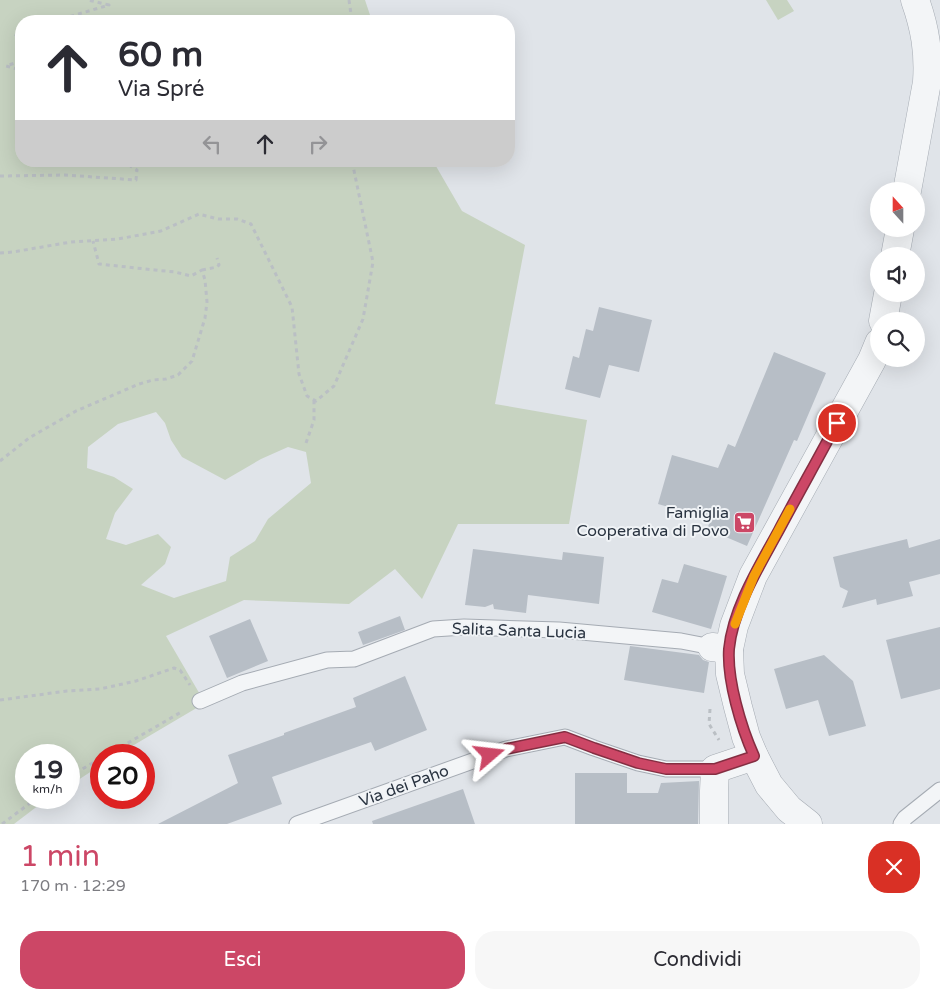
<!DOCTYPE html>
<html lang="it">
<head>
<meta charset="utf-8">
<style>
  :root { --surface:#fff; --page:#f7f7f7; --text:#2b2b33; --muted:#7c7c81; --accent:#cc4766 }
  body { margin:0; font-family:"Varela Round",sans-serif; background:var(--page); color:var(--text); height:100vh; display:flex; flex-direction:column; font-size:19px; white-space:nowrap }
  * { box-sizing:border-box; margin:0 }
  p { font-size:16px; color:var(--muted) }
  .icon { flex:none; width:28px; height:28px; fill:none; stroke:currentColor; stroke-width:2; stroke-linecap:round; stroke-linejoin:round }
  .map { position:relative; height:824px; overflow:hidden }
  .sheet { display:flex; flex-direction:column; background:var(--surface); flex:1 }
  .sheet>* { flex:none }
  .banner { position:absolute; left:15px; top:15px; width:500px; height:152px; border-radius:20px; box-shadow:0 5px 20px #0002; background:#fff; color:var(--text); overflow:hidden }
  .needle { width:32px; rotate:339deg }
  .tools { position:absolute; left:870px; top:182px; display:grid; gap:10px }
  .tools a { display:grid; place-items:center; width:55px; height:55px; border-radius:50%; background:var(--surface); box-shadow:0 5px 20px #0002; font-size:25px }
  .speed { position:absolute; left:15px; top:744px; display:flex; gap:10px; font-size:25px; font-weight:700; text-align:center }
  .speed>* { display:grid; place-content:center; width:65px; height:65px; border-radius:50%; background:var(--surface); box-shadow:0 5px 20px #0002; line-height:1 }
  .speed small { font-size:12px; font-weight:400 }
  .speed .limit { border:8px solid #d22; background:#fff; color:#111 }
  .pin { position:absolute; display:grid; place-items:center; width:42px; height:42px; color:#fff; margin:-21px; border:2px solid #fff; border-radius:50%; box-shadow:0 1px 5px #0007 }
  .me { position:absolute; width:55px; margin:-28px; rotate:73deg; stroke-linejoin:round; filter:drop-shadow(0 0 4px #0008) }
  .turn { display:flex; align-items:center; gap:18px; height:105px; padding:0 20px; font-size:22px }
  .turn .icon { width:65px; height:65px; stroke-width:2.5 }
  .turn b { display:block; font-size:35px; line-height:42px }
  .lanes { display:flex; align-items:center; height:48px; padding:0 20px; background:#0003; justify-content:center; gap:25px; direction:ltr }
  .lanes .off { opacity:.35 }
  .round { display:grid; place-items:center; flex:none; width:52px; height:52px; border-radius:20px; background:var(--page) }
  .overview { display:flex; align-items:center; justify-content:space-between; height:85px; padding:0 20px }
  h1 { font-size:30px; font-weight:600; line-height:38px; color:var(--accent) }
  .cta { display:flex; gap:10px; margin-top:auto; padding:10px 20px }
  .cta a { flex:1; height:58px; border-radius:20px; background:var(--accent); color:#fff; font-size:20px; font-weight:600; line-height:58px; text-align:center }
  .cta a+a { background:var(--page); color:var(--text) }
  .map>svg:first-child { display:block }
  .green { fill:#c7d3c1; fill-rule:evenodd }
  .building { fill:#b7bec6 }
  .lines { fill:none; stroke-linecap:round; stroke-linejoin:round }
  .service-casing { stroke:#a5abb3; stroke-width:17 }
  .minor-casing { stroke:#a5abb3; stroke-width:29 }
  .tertiary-casing { stroke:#a5abb3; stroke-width:29 }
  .path { stroke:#babfc4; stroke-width:3; stroke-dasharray:4 4; stroke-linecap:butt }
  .service { stroke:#f3f5f7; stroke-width:15 }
  .minor { stroke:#f3f5f7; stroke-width:28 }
  .tertiary { stroke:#f3f5f7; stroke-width:28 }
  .route-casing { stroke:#852e42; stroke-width:12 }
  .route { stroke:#cc4766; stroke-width:9 }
  .slow { stroke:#f59e0b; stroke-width:9 }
  .labels { text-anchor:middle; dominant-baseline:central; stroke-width:4; stroke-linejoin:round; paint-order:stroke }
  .poi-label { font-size:16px; fill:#293340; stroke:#f0f3f6; text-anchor:end }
  .street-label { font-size:16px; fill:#293340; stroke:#f0f3f6 }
</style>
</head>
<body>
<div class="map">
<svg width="940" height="824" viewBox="0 0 940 824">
  <rect width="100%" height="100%" fill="#e0e4e9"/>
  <!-- green -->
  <path class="green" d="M0 0H365L372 21H21V161H433L462 211 525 245 495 404 587 420 569 524H458L422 599 395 569 349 604 244 600 166 636 205 703 117 755H101V765L69 786V755H26V798H51L35 808 14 824H0ZM156 412 165 423 171 440 182 457 225 480 261 459 288 447 306 452 311 483 268 519 255 541 230 557 226 581 174 598 141 585 165 564 171 547 158 534 126 545 106 539 115 513 133 489 114 477 87 468 88 447 118 424Z
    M766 0H787L794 11 778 20Z"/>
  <!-- building -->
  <path class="building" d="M599 307 652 320 639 372 609 365 600 398 565 389 573 356 579 358 586 329 593 331Z
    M774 352 826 373 797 441 794 440 747 546 707 529 711 519 658 504 672 455 718 468 728 444 735 447Z
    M907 539 909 548 940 539V574L909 582 913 596 877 605 876 599 842 608 848 591 840 587 833 557Z
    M473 549 562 560 563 552 604 557 599 604 528 595 526 613 494 609 493 604 485 607 465 605Z
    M684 564 727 576 711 629 652 612 662 579 678 583Z
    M400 616 405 630 363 645 358 632Z
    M250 619 268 661 227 678 209 636Z
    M940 627V689L901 699 886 640Z
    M630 646 699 655 703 660 709 662 704 693 624 680Z
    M824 655 853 681 866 726 829 736 818 700 786 709 774 669Z
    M405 676 427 730 375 751 371 742 272 777 282 804 227 824H158L238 783 228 755 284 735V733L356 707 353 698Z
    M575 773H627V793H658L661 783 699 781 698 824H575Z
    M463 789 475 824H373L372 821Z"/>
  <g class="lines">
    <defs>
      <path id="service" d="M200 701 242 683 327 660 354 659 433 629 464 627 559 630 681 641 712 647
        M297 824 506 749 565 737 594 748 638 763 666 769H715
        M901 824 905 818 940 790"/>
      <path id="minor" d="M712 647 729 649
        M714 824V791L715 769 754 756"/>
      <path id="tertiary" d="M907 191 927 82C929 52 925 28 915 0
        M895 256 900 229
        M883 321 888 294
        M808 824 789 809 769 785 754 756 746 737 738 707 730 674 729 649 734 626 753 576 872 360 879 343"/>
    </defs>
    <!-- service casing -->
    <use href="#service" class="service-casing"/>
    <!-- minor casing -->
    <use href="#minor" class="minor-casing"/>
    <!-- tertiary casing -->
    <use href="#tertiary" class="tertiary-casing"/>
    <!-- path -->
    <path class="path" d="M349 0 352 21
      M55 21 109 5 88 0
      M21 32 14 34 21 37
      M21 61 6 66 21 70
      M0 176 65 175 136 180 137 170 122 161
      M0 253 13 252 71 242 118 239 161 231 199 214 218 219H237L251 224 292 307 299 374 307 396 316 401 334 386 363 319 373 262 352 161
      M202 270 217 267 219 265 217 258
      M306 443 314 420V400
      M0 461 29 438 76 411 139 384 153 380 166 379 178 375 192 361 205 318 207 302 205 280 202 270 191 276 175 272 155 270 99 264 93 241
      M0 700 67 691 100 689 136 681 174 668 180 670 190 685
      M710 709 709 724 719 740
      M107 755 183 711
      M69 777 101 758
      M2 824 37 798"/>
    <!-- service -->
    <use href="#service" class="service"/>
    <!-- minor -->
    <use href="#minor" class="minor"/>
    <!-- tertiary -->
    <use href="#tertiary" class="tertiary"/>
  </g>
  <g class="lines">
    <defs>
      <path id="route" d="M490 755 506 749 565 737 594 748 638 763 666 769H715L754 756C741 727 727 680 729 649 733 608 760 565 779 530 798 494 818 459 837 423"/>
    </defs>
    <!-- route casing -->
    <use href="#route" class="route-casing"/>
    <!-- route -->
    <use href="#route" class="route"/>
    <!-- slow -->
    <path class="slow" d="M735 624 754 576 790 509"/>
  </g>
  <!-- icons -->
  <defs>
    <symbol id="supermarket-square" viewBox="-11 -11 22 22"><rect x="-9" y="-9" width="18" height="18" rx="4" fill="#cc4766" stroke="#f0f3f6"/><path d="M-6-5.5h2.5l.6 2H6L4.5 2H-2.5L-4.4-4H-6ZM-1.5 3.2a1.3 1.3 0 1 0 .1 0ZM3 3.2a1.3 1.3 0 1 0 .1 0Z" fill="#fff"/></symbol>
  </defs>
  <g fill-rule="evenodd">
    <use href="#supermarket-square" x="732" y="510" width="25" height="25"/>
  </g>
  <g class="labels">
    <!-- poi labels -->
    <g class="poi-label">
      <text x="729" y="513">Famiglia<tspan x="729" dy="18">Cooperativa di Povo</tspan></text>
    </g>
    <!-- street labels -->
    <g class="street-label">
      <text transform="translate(519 631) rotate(2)">Salita Santa Lucia</text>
      <text transform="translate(404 786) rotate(-20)">Via dei Paho</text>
    </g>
  </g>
</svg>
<div class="tools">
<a><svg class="needle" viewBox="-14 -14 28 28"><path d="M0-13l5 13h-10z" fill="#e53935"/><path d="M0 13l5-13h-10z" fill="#7c7c81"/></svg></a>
<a><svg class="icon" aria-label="sound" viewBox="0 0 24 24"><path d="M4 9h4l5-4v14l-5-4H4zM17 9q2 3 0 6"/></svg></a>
<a><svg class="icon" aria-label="search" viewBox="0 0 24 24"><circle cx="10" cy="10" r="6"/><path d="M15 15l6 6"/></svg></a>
</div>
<div class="speed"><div>19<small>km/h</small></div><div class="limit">20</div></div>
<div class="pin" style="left:837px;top:423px;background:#d93025"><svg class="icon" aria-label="arrive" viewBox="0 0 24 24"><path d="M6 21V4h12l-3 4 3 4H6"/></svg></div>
<svg class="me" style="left:490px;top:755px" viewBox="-20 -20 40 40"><path d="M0-17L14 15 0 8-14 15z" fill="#cc4766" stroke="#fff" stroke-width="4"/></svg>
<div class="banner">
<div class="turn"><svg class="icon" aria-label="ahead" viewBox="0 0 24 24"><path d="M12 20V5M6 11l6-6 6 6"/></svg><div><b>60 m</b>Via Spré</div></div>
<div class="lanes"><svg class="icon off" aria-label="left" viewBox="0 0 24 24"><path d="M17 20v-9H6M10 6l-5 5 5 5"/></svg><svg class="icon" aria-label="ahead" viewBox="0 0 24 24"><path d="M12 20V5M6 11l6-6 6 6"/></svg><svg class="icon off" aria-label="right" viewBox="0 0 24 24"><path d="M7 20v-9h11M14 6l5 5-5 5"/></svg></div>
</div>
</div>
<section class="sheet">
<div class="overview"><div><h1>1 min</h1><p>170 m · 12:29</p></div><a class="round" style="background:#d93025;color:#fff"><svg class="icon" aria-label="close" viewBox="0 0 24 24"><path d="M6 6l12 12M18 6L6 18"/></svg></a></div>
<div class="cta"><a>Esci</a><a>Condividi</a></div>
</section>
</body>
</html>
